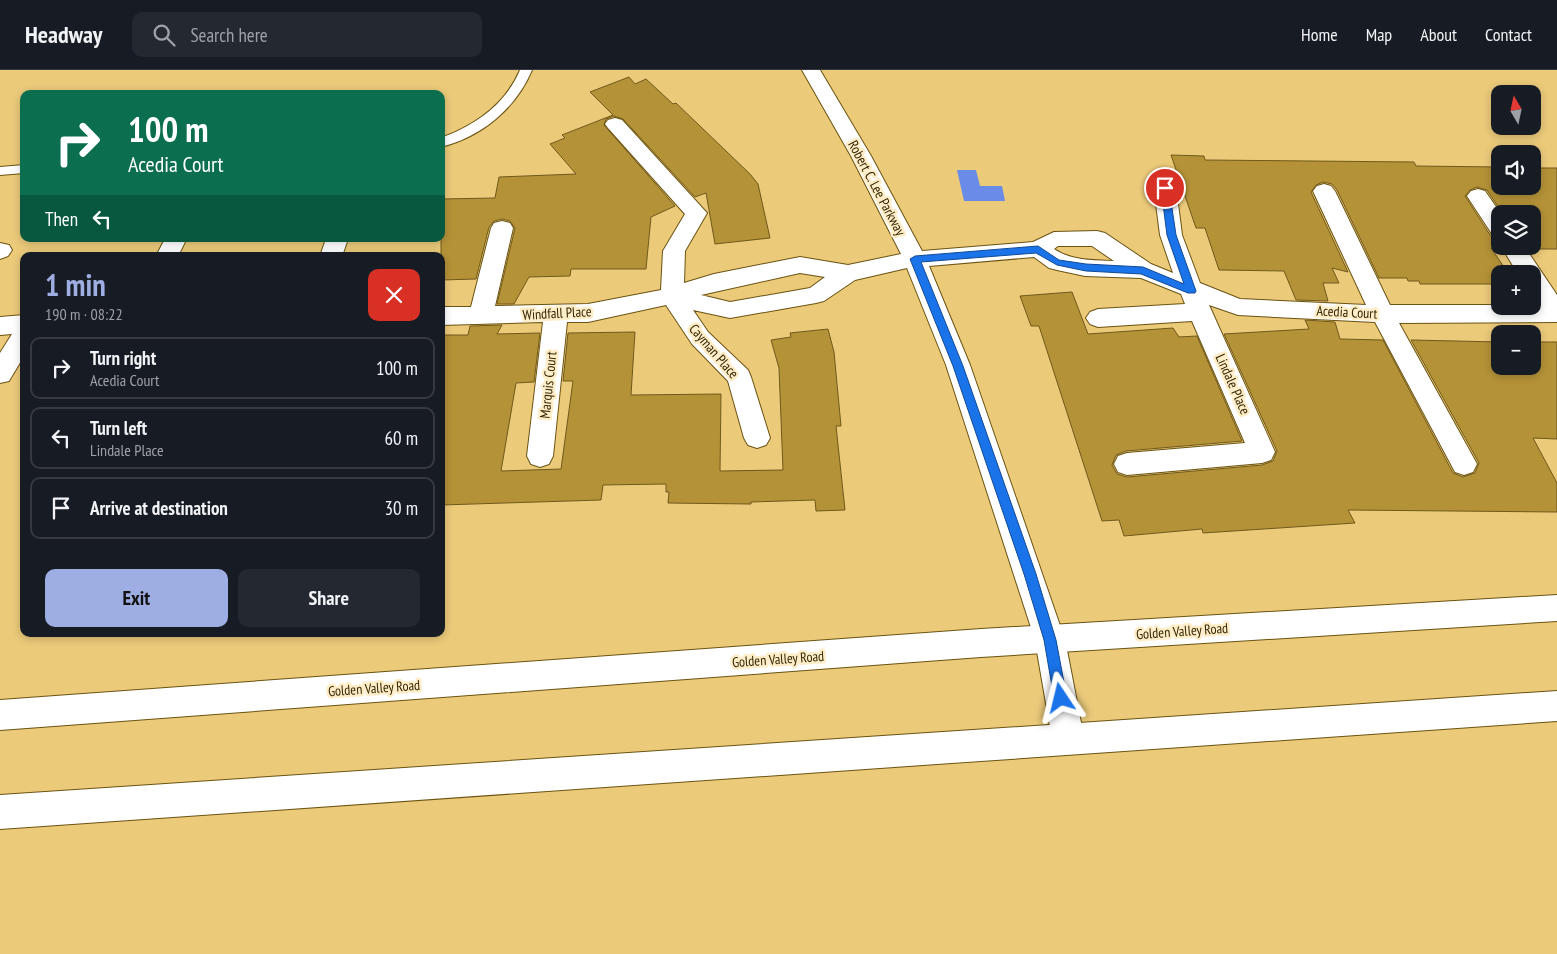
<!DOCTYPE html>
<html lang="en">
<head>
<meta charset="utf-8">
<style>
  :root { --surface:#171b24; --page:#242831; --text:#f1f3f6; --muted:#9ea1a6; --line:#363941; --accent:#9eade2 }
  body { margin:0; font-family:"PT Sans Narrow",sans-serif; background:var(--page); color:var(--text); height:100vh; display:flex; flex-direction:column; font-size:19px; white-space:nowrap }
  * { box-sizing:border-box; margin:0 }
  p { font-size:16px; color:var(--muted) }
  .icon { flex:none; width:28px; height:28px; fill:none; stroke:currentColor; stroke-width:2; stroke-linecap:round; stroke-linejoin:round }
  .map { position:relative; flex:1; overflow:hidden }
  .sheet { position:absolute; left:20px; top:182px; width:425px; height:385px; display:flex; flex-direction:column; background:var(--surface); border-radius:10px; box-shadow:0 2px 8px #0003 }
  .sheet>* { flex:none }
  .hud { position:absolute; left:20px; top:20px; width:425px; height:152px; border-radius:10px; box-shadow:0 2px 8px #0003; background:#0b6e4f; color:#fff; overflow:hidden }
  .needle { width:32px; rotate:351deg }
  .tools { position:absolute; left:1491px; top:15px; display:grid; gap:10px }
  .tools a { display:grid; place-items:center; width:50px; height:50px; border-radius:10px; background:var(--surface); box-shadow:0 2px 8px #0003; font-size:25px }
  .pin { position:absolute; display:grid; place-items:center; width:42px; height:42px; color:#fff; margin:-21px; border:2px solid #fff; border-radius:50%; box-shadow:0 1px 5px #0007 }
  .me { position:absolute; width:55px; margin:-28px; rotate:350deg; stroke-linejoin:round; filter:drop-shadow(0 0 4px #0008) }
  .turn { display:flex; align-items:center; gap:18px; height:105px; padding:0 25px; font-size:22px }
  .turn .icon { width:65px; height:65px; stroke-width:2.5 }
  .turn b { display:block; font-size:35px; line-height:42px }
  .then { display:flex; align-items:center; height:48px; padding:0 25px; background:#0003; gap:10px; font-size:19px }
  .round { display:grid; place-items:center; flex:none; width:52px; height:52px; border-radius:10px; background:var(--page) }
  .summary { display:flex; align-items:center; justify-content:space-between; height:85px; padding:0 25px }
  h1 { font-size:30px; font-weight:700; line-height:38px; color:var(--accent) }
  .cta { display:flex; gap:10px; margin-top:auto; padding:10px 25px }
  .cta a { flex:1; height:58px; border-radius:10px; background:var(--accent); color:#111; font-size:20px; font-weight:700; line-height:58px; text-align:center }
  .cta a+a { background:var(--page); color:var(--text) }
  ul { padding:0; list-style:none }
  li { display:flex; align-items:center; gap:15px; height:62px; margin:0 10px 8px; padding:0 15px; border:2px solid var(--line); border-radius:10px }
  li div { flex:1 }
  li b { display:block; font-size:19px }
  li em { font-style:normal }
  header { display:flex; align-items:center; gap:30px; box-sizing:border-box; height:70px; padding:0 25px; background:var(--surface); border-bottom:1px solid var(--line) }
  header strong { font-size:24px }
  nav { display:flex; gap:28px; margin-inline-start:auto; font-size:18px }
  .search { width:350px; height:45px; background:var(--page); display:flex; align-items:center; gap:12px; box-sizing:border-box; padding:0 18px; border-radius:10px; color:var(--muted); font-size:19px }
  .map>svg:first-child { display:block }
  .water { fill:#6b8be8 }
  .building { fill:#b49238; stroke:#70591a }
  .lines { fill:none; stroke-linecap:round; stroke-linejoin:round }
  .lane-casing { stroke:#6b5312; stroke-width:2 }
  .street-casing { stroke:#6b5312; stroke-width:2 }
  .primary-casing { stroke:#6b5312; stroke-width:2 }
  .lane { fill:#fff; fill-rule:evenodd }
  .street { fill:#fff; fill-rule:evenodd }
  .primary { fill:#fff; fill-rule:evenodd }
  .route { fill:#1a73e8; stroke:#114b97 }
  .labels { text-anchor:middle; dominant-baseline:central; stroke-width:5; stroke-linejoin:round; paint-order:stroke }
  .street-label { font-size:14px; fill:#332603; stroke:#feedc7 }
</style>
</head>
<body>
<header>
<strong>Headway</strong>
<div class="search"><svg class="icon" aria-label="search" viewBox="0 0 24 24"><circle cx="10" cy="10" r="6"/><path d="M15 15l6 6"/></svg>Search here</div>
<nav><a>Home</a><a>Map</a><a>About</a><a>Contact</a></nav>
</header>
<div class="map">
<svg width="1557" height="884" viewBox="0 0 1557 884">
  <rect width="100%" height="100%" fill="#ebca7a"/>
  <!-- water -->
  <path class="water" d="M957 100H976L980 116H1002L1005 131H964Z"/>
  <!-- building -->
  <path class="building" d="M629 7 635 14 646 9 673 34 676 33 750 104 758 114 770 168 715 174 706 123 695 127 623 49 614 46 606 49 604 55 675 136 651 147 646 199H571L570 206 529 207 514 234H497L515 158 510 151 502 149 494 151 489 157 476 209 441 210V129L495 128 499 107 576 104 550 74 565 68 562 65 613 45 590 22Z
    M1171 85 1204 86 1205 90 1414 92 1416 96 1500 97V116H1532V98H1557V179H1528L1526 176H1532V144H1503L1487 120 1477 117 1470 120 1465 126 1490 165 1500 168V178H1491L1506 200 1500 201V214H1420L1419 211H1408L1407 208H1379L1337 120 1332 114 1323 112 1316 115 1311 122 1348 202 1332 198 1339 213H1323L1328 231 1296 230 1284 201 1219 200 1205 158H1196Z
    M1072 222 1088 264 1173 258 1179 267 1197 266 1242 371 1126 381 1116 385 1112 395 1117 404 1127 407 1262 395 1273 391 1277 381 1224 264 1309 259 1305 250 1335 252 1340 269 1383 270 1453 403 1463 407 1475 403 1479 393 1411 270 1500 272V296H1532V272H1557V369L1533 368 1557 413V442L1348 440 1355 453 1203 463 1202 459 1124 466 1119 450 1102 451 1039 256H1031L1020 226Z
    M502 255 497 264 540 263 534 312 516 313 501 401 561 399 573 311H563L568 263 635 262 631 325 721 324 720 401 783 400 779 298 771 270 791 267 790 263 828 259 834 282 841 356H836L845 440 816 441 815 430 751 432V434L668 433 669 422H666V414L603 415 601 430 441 435V265H468L470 256Z"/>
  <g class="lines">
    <defs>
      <path id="lane" d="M520 0H532C516 38 482 67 441 77V68C476 55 505 35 520 0Z
        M24 95V103L0 105V97Z"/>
      <path id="street" d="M802 0H820L871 86 922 181 1033 172 1054 162 1097 161 1105 163 1151 194 1173 203 1160 165 1154 118 1158 113 1165 111 1172 113 1176 118 1182 165 1200 213 1240 229 1366 235 1313 121 1317 116 1324 114 1331 116 1335 121 1390 235H1539L1532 225V204H1518L1501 176H1524L1557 225V252L1399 253 1477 394 1473 402 1464 405 1455 402 1375 252 1238 245 1209 235 1275 382 1271 390 1262 393 1127 405 1118 402 1114 394 1118 386 1127 383 1245 373 1192 251 1098 257 1090 254 1086 248 1090 242 1098 239 1185 234 1181 224 1141 208 1085 206 1057 200 1049 198 1034 187 929 196 970 295 1065 570 1084 668 1079 679 1068 684 1057 679 1052 668 1035 570 946 295 907 198 855 210 824 231 816 233 730 248 693 240 708 262 748 300 751 307 770 368 766 375 757 378 748 375 744 368 728 311 692 274 666 235 588 252H567L553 386 549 394 540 397 531 394 527 386 543 252 441 255V237H471L491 158 494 153 502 151 510 153 513 158 495 236 588 234 661 220 663 181 685 144 608 58 605 54 608 50 615 48 622 50 707 143 685 181 684 213 714 204 800 187 848 195 901 184 851 86ZM1058 176H1092L1114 191C1093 190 1072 191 1054 179ZM800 203 825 207 810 218 730 232 701 225Z
        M1478 119 1485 121 1501 144 1500 166 1492 164 1467 126 1471 121Z
        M165 169H183L185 172 178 186H156Z
        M326 169H348L342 186H320Z
        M0 173 9 175 12 180 8 186 0 189Z
        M24 245V286L9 311 0 313V283L12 264 0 265V247Z"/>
      <path id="primary" d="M1557 525V551L981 587 0 660V630L981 559Z
        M1557 621V651L0 759V725Z"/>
    </defs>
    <!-- lane casing -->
    <use href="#lane" class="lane-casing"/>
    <!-- street casing -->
    <use href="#street" class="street-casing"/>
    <!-- primary casing -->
    <use href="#primary" class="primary-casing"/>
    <!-- lane -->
    <use href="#lane" class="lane"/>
    <!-- street -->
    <use href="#street" class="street"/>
    <!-- primary -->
    <use href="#primary" class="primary"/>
  </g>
  <!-- route -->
  <path class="route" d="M1165 115 1169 118 1176 165 1196 221 1195 223H1188L1141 204 1086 201 1057 195 1036 183 921 192 963 296 1036 504 1056 570 1067 628 1065 633 1061 635 1056 633 1054 628 1044 570 1024 504 953 296 910 189 915 186 1038 176 1059 190 1086 194 1143 197 1184 214 1167 165 1161 118Z"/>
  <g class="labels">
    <!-- street labels -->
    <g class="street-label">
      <text transform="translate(877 118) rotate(62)">Robert C. Lee Parkway</text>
      <text transform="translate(1347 242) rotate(3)">Acedia Court</text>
      <text transform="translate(557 243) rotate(-3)">Windfall Place</text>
      <text transform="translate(714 281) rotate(49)">Cayman Place</text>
      <text transform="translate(1233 314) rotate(66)">Lindale Place</text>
      <text transform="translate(548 315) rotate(-84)">Marquis Court</text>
      <text transform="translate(1182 561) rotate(-4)">Golden Valley Road</text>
      <text transform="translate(778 589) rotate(-4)">Golden Valley Road</text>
      <text transform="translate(374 618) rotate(-4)">Golden Valley Road</text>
    </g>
  </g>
</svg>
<div class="tools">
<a><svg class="needle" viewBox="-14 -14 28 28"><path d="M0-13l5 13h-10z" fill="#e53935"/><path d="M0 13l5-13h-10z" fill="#9ea1a6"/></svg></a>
<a><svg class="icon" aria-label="sound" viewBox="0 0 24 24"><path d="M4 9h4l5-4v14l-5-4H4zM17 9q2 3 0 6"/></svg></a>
<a><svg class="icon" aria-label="layers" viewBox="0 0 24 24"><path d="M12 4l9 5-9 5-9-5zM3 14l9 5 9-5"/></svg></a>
<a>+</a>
<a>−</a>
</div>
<div class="pin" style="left:1165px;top:118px;background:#d93025"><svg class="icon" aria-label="arrive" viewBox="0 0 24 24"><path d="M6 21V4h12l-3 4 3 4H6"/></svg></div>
<svg class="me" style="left:1061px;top:628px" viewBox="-20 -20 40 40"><path d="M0-17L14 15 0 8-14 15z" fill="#1a73e8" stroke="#fff" stroke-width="4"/></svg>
<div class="hud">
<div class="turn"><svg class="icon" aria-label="right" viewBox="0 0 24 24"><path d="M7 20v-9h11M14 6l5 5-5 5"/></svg><div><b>100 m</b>Acedia Court</div></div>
<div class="then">Then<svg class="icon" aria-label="left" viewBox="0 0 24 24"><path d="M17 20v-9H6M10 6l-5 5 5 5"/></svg></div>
</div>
<section class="sheet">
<div class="summary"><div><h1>1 min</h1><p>190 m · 08:22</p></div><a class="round" style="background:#d93025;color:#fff"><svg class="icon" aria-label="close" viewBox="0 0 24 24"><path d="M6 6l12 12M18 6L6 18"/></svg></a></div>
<ul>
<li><svg class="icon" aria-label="right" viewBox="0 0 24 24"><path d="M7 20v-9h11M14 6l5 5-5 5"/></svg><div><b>Turn right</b><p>Acedia Court</p></div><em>100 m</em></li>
<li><svg class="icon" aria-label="left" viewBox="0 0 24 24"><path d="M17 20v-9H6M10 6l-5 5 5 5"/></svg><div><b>Turn left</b><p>Lindale Place</p></div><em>60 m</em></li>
<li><svg class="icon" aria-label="arrive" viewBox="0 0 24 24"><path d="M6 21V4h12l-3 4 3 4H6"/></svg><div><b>Arrive at destination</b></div><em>30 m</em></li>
</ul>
<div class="cta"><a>Exit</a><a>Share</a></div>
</section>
</div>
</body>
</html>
